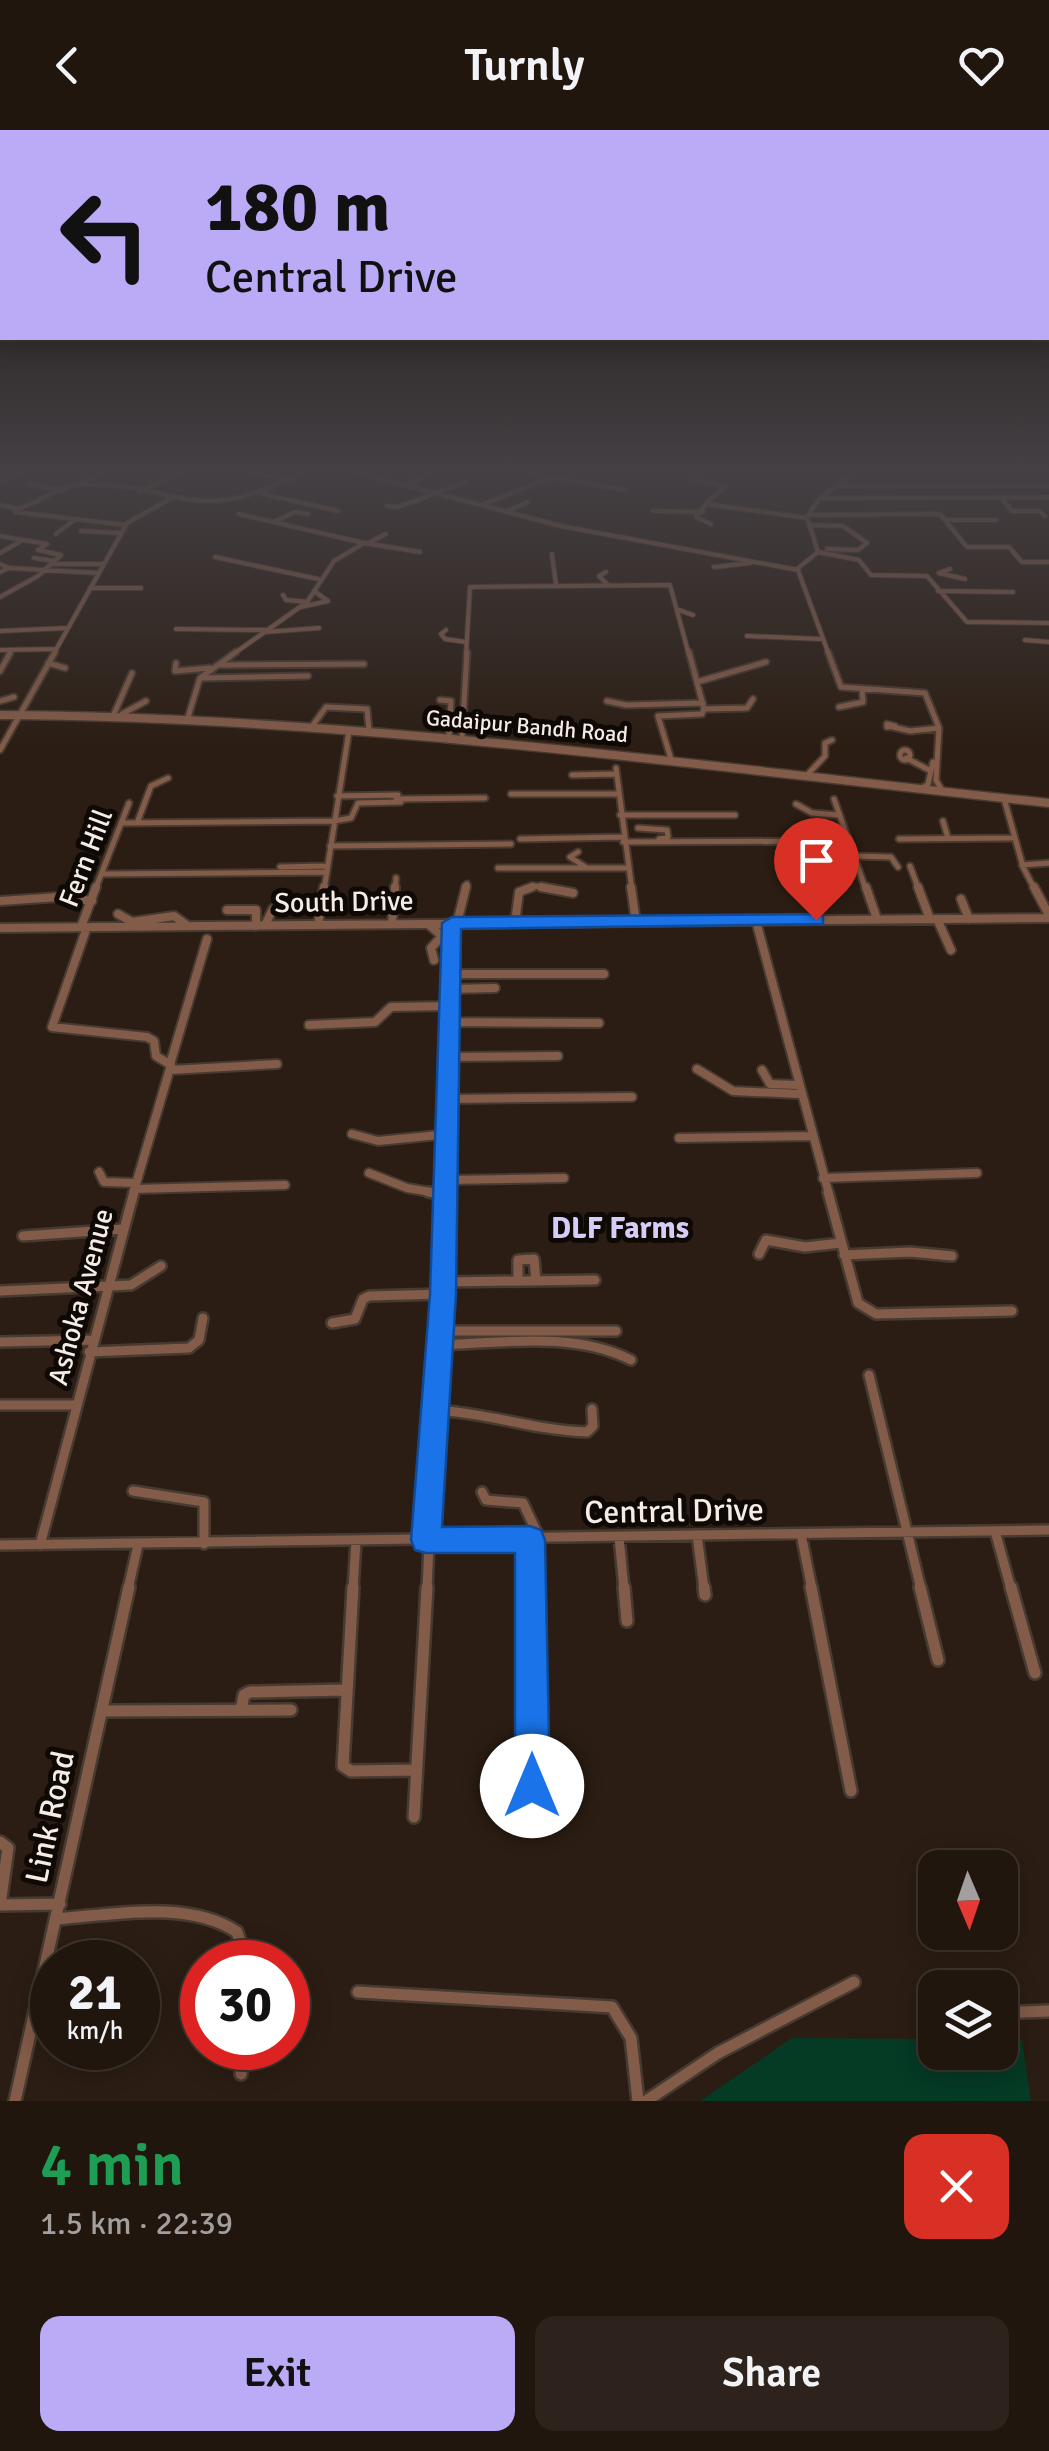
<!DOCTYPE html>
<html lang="en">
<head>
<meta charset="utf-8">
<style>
  :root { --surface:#20160e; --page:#2d231c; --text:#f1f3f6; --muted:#a29f9e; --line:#3d352e; --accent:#bbaaf6 }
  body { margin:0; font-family:Signika,sans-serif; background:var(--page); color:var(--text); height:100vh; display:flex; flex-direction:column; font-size:38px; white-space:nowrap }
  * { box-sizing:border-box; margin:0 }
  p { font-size:32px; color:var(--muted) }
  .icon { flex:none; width:55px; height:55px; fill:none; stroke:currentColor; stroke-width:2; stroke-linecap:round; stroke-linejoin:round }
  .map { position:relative; height:1971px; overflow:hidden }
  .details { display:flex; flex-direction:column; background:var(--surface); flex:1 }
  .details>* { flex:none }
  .hud { position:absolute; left:0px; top:0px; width:1050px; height:210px; box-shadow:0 5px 25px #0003,0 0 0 2px var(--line); background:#bbaaf6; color:#111; overflow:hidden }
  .needle { width:65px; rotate:178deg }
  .tools { position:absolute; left:918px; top:1720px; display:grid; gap:20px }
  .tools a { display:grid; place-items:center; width:100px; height:100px; border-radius:20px; background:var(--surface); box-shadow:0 5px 25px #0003,0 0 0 2px var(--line); font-size:50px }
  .speed { position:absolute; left:30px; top:1810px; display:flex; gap:20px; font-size:50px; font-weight:700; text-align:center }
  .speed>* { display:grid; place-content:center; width:130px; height:130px; border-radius:50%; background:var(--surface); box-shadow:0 5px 25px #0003,0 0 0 2px var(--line); line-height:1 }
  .speed small { font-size:25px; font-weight:400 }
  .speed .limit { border:15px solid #d22; background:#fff; color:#111 }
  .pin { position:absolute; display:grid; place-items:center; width:85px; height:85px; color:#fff; margin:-102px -42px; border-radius:50% 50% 50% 0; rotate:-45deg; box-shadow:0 0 10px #0007 }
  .pin .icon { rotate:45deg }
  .me { position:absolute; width:110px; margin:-55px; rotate:0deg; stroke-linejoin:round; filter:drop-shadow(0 0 8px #0008) }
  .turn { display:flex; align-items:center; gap:35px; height:210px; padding:0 40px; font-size:45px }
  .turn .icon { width:130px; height:130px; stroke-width:2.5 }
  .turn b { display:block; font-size:70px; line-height:85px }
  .round { display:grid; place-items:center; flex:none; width:105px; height:105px; border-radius:20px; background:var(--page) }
  .head { display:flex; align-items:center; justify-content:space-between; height:170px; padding:0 40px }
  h1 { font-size:60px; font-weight:600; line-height:75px; color:#1e9e55 }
  .cta { display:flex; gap:20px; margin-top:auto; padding:20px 40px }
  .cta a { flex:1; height:115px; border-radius:20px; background:var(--accent); color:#111; font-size:40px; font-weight:600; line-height:115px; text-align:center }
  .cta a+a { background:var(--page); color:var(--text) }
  header { display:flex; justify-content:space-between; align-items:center; height:130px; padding:0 40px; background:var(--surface); font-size:45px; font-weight:600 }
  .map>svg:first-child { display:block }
  .green { fill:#053a25 }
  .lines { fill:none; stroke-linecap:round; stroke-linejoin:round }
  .minor-far4-casing { stroke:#473a30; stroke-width:6 }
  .minor-far3-casing { stroke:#473a30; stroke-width:9 }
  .minor-far2-casing { stroke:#473a30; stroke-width:12 }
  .minor-far1-casing { stroke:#473a30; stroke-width:14 }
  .minor-casing { stroke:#473a30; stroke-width:16 }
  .tertiary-casing { stroke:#473a30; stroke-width:11 }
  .minor-far4 { stroke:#825b49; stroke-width:4 }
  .minor-far3 { stroke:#825b49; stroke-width:5 }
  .minor-far2 { stroke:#825b49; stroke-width:8 }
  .minor-far1 { stroke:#825b49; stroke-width:9 }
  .minor { stroke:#825b49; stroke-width:11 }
  .tertiary { stroke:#825b49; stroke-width:8 }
  .route { fill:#1a73e8; stroke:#114b97; stroke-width:2.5 }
  .labels { text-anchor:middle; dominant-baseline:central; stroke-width:10; stroke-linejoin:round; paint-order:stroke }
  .far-street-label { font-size:22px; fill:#f5ece5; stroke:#0f0905 }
  .street-label { font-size:28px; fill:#f5ece5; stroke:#0f0905 }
  .neighbourhood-label { font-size:30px; font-weight:bold; fill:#d5cdf8; stroke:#0f0905 }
  .near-street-label { font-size:32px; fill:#f5ece5; stroke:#0f0905 }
</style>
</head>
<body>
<header><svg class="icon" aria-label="back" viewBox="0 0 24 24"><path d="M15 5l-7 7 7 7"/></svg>Turnly<svg class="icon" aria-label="heart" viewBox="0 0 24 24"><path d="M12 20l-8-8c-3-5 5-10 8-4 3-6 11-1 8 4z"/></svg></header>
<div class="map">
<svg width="1049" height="1971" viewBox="0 0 1049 1971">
  <rect width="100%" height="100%" fill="#2b1d13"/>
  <!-- green -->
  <path class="green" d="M792 1908 935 1909V1922H1000V1910H1022L1031 1971H700Z"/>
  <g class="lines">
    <defs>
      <path id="minor-far4" d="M359 343 561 396 798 440 829 525
        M530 343 625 360
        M696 343 690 349 726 356 707 372
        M285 351 303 343
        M0 352 21 343
        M27 354 63 360
        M79 354 102 343
        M405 355 432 343
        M840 356H1049
        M139 362 180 343
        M263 364 338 381
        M1001 367 1012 381H1039L1045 386
        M821 368 1049 367
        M0 375 15 378V382L126 395 53 525
        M482 375 552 347
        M387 376 398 377 466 352
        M16 379C39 374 58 355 82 354 168 352 197 396 287 349L251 343
        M509 380 528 372
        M653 381 703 382
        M810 385 940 384 967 417H1009L1022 432H1049
        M946 390H996
        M273 392 295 382 308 384
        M125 394 170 369
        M711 394 696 387 706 374 807 388
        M811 395 843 396 867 413 858 420 827 419
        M81 401 121 403
        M56 404 74 390
        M0 406 47 414 38 420 61 425 38 446 0 467
        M364 413 420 422
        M368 413 386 404
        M818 422 807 387 819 369 853 343
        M0 423 21 411
        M552 424 556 455
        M215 427 318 449
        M34 428 54 431
        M0 434 9 438 0 442
        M52 434H103
        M714 437 750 433
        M9 438 98 443
        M797 439 818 422 859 430 871 445 927 446 967 492 1049 493
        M950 439 939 443 965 449
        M606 442 599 446 608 455
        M90 458H141
        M938 461 1013 462
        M283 465 286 470 308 472
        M301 477 328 471 314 461
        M679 480 693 485
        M176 499 266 500
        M446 500 441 504 445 509 466 512
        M0 501 68 498
        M265 502 319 498
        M747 506 820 509
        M1025 510 1049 512
        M0 520 56 519
        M232 525 307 472 334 431 364 413 239 384
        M466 525 470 457 670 455 689 525"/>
      <path id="minor-far3" d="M828 522 841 557 925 563 939 598 936 650 943 662
        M48 533 65 538
        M176 533 175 541 210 538
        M220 535 364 534
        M0 541 10 523
        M201 548 308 546
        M697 552 766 532
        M440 570 451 571 449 607
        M0 571 14 567
        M607 571 626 575 703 573
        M839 577 863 572 862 559
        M704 579 747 578 753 569
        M114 584 132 543
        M122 584 146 571
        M188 587 200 548 236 522
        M887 594 895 596 887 597Z
        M313 595 326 577 367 579 369 600
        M893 597 910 601 939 598
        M462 608 467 522
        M900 625a5 5 0 1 1 10 0a5 5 0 1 1-10 0Z
        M0 620 55 522
        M906 628 931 641
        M671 629 658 586 702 584 704 579 689 522
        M616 638 632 760
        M808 644 825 626V613L832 610
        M572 645 616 644
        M921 659 928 654 933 632
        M511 664H618
        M337 666 398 665
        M396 669 485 668
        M834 669 866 760
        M1005 672 1022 733
        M796 674 812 683 838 685
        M620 685H735
        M943 691 948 708
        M123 693 334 691 351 688 358 673 401 672
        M137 693 151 656 168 648
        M638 698 667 700 668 707 659 709
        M520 709 623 707
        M899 709 1012 708
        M623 712 847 711
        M330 716 511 714
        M578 722 570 727 587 738
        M853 726 891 727 898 737
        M910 736 919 760
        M280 737 328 736
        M498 738H627
        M103 744 327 742
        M95 760 129 673
        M324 760 349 601
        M395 760 396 748
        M466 760 467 754
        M525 760 535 756 555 760
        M1035 760 1022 735 1049 733"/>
      <path id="minor-far2" d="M541 757 573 763
        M631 757 636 792
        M866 757 877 789
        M918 757 930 789
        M1034 757 1049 785
        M961 769 969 789
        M0 771 59 767 92 771
        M227 780H256V796
        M118 784 132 792 174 786 188 796
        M937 789 951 820
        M756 791 829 1064
        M457 793 466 757
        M515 793 519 762 532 757
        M392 794 395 757
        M428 794 442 806 431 818 434 830
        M265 795 273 779H309
        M318 795 324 757
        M81 797 96 757
        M87 797 52 897 147 907 154 911 156 926 171 935 133 1064
        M0 798 1049 788
        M450 844H604
        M450 859 495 858
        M450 892 599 893
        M309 895 375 892 391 877 450 876
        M450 927 558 926
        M171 931 207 809
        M697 939 733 961 800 964
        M170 940 277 934
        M762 940 770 954 798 955
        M449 969 632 967
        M352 1004 378 1011 449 1004
        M679 1008 811 1006
        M99 1042 104 1052 136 1053
        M369 1043 407 1058 442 1064
        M823 1048 977 1043
        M447 1050 564 1048
        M134 1059 285 1055
        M445 1064 452 793"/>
      <path id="minor-far1" d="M428 1062 447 1065
        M828 1062 858 1173 876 1184 1012 1181
        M23 1106 123 1099
        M759 1124 766 1110 805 1117 841 1113
        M844 1125 910 1122 952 1126
        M518 1151V1130L534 1129 536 1151
        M443 1152 595 1150
        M0 1161 131 1155 161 1136
        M332 1193 355 1189 363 1169 369 1166 443 1164
        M441 1201H616
        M0 1212 93 1210
        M440 1215C503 1213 573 1201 631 1230
        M89 1222 189 1218 199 1210 203 1188
        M869 1245 921 1459
        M0 1275H75
        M436 1280C489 1283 532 1300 587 1302L593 1296 592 1279
        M133 1361 204 1372V1414
        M482 1362 486 1370 523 1373 540 1409
        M995 1401 1011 1459
        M801 1404 812 1459
        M697 1405 704 1459
        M619 1407 624 1459
        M530 1409V1459
        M0 1415 1049 1400
        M40 1415 134 1062
        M128 1459 138 1415
        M353 1459 356 1411
        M427 1459 445 1062"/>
      <path id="minor" d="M353 1457 343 1636 351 1641 416 1640
        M530 1457 532 1657
        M624 1457 627 1491
        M704 1457 705 1465
        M811 1457 851 1661
        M920 1457 938 1530
        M1011 1457 1035 1543
        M241 1580 244 1565 250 1562 345 1560
        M102 1581 291 1580
        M414 1687 427 1457
        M0 1712 8 1718 0 1775 60 1774
        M56 1789C112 1785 188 1769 237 1802L247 1832
        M358 1862 612 1877 631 1908 638 1971
        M1000 1883 1049 1881
        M241 1944 243 1918
        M15 1971 129 1457
        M646 1971 718 1923 854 1852"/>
      <path id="tertiary" d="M0 585C352 587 699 636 1049 673"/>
    </defs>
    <!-- minor-far4 casing -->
    <use href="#minor-far4" class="minor-far4-casing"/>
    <!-- minor-far3 casing -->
    <use href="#minor-far3" class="minor-far3-casing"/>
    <!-- minor-far2 casing -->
    <use href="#minor-far2" class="minor-far2-casing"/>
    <!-- minor-far1 casing -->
    <use href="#minor-far1" class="minor-far1-casing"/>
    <!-- minor casing -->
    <use href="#minor" class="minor-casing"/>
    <!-- tertiary casing -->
    <use href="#tertiary" class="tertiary-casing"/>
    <!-- minor-far4 -->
    <use href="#minor-far4" class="minor-far4"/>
    <!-- minor-far3 -->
    <use href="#minor-far3" class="minor-far3"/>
    <!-- minor-far2 -->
    <use href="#minor-far2" class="minor-far2"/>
    <!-- minor-far1 -->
    <use href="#minor-far1" class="minor-far1"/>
    <!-- minor -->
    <use href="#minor" class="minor"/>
    <!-- tertiary -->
    <use href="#tertiary" class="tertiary"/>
  </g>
  <!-- sky -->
  <linearGradient id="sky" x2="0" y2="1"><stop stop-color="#18100a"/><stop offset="0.55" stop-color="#444044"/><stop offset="1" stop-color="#444044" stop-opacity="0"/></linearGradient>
  <rect width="1049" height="619" fill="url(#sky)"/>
  <!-- route -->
  <path class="route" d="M816 784 823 786V794L461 799 456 1164 442 1397 530 1396 541 1400 545 1410 550 1656 545 1669 532 1674 520 1669 515 1656V1423H426L415 1420 411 1410 430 1164 442 793 452 787Z"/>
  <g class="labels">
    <!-- far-street labels -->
    <g class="far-street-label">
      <text transform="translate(527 596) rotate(5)">Gadaipur Bandh Road</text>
    </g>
    <!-- street labels -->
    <g class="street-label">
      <text transform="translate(86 728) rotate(-69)">Fern Hill</text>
      <text transform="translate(344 772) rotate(-1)">South Drive</text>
      <text transform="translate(81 1167) rotate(-75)">Ashoka Avenue</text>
    </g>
    <!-- neighbourhood labels -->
    <g class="neighbourhood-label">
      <text x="620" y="1098">DLF Farms</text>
    </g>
    <!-- near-street labels -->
    <g class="near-street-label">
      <text transform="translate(674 1381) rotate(-1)">Central Drive</text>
      <text transform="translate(50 1687) rotate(-78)">Link Road</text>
    </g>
  </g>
</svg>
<div class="tools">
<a><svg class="needle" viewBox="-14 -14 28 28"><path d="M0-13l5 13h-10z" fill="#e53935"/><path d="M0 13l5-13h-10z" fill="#a29f9e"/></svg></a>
<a><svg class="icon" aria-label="layers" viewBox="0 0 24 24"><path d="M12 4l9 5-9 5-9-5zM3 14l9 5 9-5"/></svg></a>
</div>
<div class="speed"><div>21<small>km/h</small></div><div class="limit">30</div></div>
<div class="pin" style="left:816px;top:790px;background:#d93025"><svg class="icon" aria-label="arrive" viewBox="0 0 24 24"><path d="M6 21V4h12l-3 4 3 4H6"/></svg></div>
<svg class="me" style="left:532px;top:1656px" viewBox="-20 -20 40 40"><circle r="19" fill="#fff"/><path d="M0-13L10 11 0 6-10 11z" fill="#1a73e8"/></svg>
<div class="hud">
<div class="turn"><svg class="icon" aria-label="left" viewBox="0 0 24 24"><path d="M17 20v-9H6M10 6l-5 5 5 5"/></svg><div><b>180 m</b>Central Drive</div></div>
</div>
</div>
<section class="details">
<div class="head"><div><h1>4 min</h1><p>1.5 km · 22:39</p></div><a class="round" style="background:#d93025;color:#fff"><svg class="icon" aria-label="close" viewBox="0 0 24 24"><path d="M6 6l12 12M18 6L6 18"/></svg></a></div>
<div class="cta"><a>Exit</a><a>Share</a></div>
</section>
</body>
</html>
